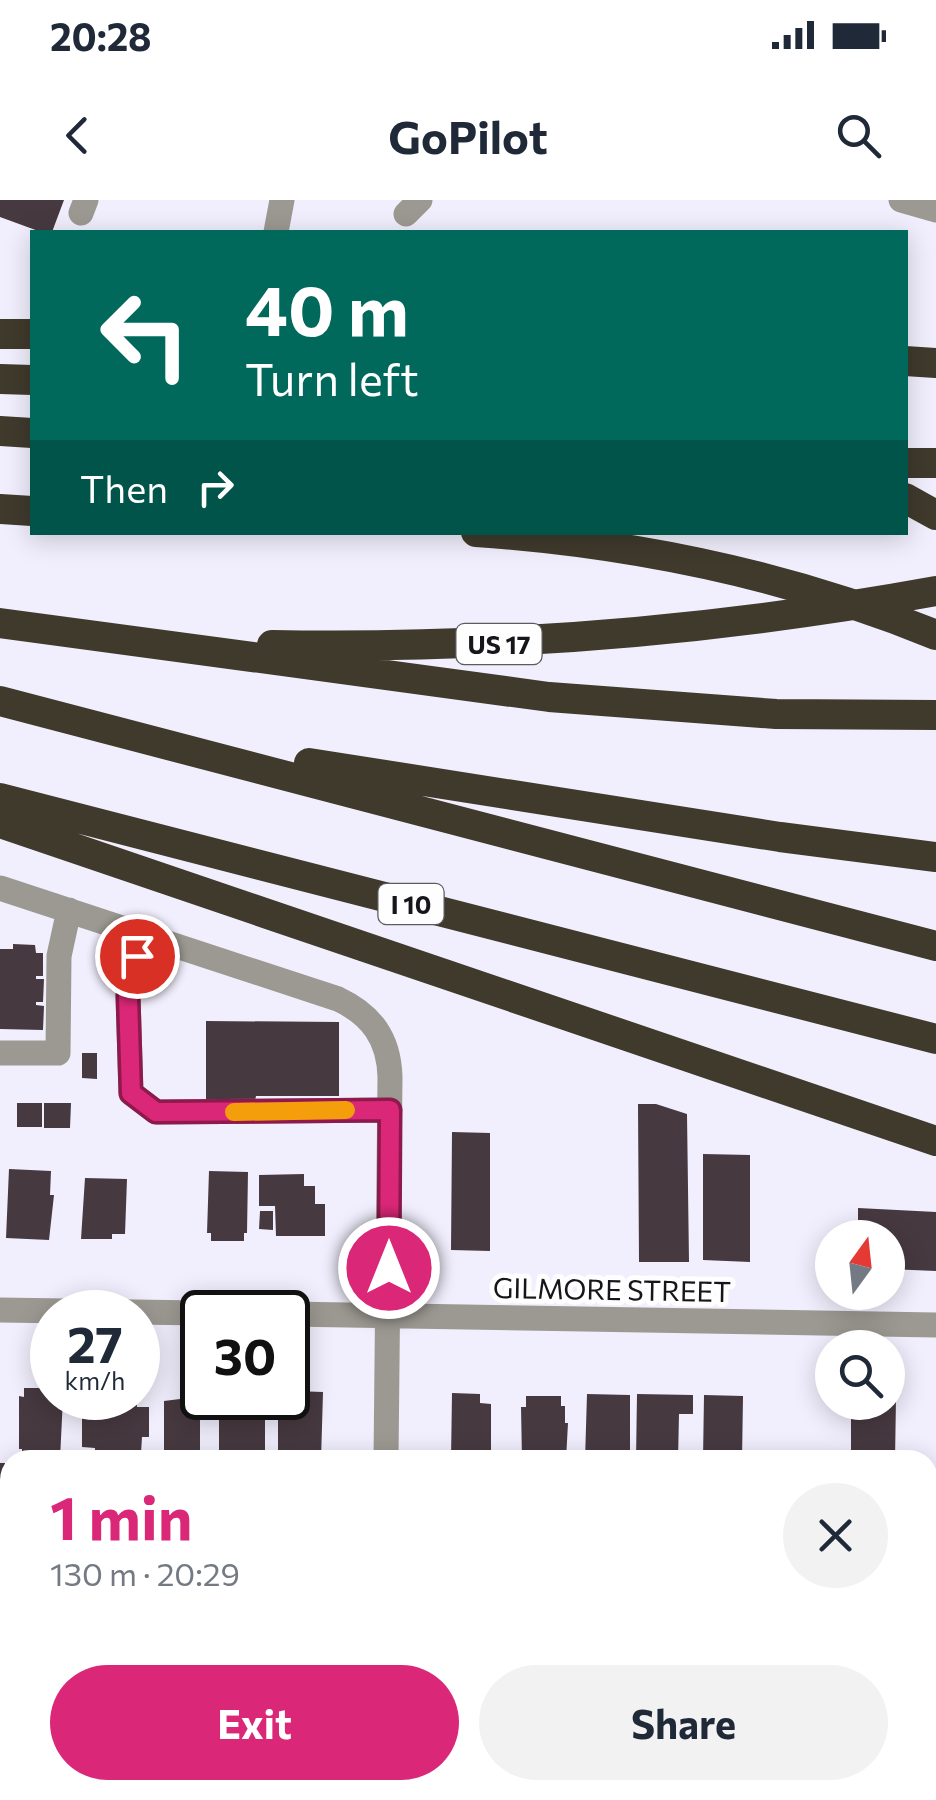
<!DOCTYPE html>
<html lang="en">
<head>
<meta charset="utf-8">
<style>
  :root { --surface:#fff; --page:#f2f2f3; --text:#1f2937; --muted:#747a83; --accent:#db2777 }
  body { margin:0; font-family:Commissioner,sans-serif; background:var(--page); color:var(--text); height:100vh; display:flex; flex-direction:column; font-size:38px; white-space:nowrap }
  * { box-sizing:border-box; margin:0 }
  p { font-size:32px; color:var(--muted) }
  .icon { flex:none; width:55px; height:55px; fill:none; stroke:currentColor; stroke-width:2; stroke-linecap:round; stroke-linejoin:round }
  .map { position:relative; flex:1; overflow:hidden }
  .sheet { position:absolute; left:0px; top:1250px; width:938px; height:350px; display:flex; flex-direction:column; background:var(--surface); border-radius:30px 30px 0 0; box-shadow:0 5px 25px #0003 }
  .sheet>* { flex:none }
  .banner { position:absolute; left:30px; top:30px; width:878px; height:305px; border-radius:0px; box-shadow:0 5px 25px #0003; background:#00695c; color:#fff; overflow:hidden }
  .needle { width:65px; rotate:15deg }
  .controls { position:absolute; left:815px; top:1020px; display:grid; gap:20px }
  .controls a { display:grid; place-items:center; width:90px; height:90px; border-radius:50%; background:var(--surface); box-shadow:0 5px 25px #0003; font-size:50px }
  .speed { position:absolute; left:30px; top:1090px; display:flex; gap:20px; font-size:50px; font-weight:700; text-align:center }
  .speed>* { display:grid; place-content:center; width:130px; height:130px; border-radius:50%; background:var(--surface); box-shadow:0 5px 25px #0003; line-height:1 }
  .speed small { font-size:25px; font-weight:400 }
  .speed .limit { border:5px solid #111; border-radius:15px; background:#fff; color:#111 }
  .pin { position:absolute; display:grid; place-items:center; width:85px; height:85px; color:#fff; margin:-42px; border:5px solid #fff; border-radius:50%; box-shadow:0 2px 10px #0007 }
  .me { position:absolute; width:110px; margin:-55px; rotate:0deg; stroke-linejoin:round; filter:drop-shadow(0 0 8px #0008) }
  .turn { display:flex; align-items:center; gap:35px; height:210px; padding:0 50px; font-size:45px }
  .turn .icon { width:130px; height:130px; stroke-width:2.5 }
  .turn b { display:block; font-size:70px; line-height:85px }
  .then { display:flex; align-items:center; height:95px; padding:0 50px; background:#0003; gap:20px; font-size:38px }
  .round { display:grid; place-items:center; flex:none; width:105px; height:105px; border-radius:52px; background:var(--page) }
  .head { display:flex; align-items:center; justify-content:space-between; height:170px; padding:0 50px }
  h1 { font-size:60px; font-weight:700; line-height:75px; color:var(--accent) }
  .button { display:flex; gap:20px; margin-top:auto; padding:20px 50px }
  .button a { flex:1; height:115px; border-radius:60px; background:var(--accent); color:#fff; font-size:40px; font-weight:700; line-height:115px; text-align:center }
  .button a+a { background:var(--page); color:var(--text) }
  .status { display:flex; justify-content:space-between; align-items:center; height:70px; padding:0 50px; background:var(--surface); direction:ltr }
  .status svg { height:28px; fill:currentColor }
  header { display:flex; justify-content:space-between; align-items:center; height:130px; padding:0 50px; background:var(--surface); font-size:45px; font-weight:700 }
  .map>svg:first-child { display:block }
  .building { fill:#473940 }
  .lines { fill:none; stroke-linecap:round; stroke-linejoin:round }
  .minor { stroke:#9c9992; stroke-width:25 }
  .highway { stroke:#3f3a2c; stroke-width:30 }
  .highway-bridge { stroke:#3f3a2c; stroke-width:30 }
  .route-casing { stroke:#8e194d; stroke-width:25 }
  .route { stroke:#db2777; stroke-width:18 }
  .slow { stroke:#f59e0b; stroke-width:18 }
  .labels { text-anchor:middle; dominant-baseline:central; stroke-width:10; stroke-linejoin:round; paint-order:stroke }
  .shield { fill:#fefefe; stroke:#5c5b5f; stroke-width:2.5 }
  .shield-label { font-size:25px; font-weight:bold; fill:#16151b }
  .street-label { font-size:28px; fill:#16151b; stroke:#fefefe }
</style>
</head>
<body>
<div class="status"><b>20:28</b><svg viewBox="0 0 49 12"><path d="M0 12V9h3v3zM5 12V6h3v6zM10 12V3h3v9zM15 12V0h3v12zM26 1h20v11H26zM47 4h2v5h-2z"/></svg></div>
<header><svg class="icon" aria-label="back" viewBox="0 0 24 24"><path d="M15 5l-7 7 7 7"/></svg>GoPilot<svg class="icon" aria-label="search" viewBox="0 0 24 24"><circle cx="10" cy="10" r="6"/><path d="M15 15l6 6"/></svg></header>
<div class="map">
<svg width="936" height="1600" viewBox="0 0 936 1600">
  <rect width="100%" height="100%" fill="#f1effd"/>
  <!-- building -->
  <path class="building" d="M0 0H64L52 32H41L0 17Z
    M13 744 35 745 36 753H43V776H36V779H44L43 802H36V805L44 806 43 830 0 829V749H13Z
    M206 821 339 822V896H256L255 901H206Z
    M82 853H97V879L82 878Z
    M17 903H42V927H17Z
    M44 903H71L70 928H44Z
    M638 904H656L687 914 689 1062H639Z
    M452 932 490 933V1051L451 1050Z
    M703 954 750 955V1062L703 1060Z
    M9 969 51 971 50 995H54L49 1040 6 1038Z
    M209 971 248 972 247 1033H244V1041H211V1033H207Z
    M304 974V986H315V1004H325V1036H276L275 1006H259V975Z
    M85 978 127 979 125 1034H112V1039H81Z
    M858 1008 936 1012V1071L888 1069V1038H858Z
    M260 1011H273V1030L259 1029Z
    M24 1188H52V1198H63L60 1259 22 1258V1249H19V1196L24 1197Z
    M294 1191 323 1192 321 1260H278V1204H294Z
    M452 1193 480 1194V1203L491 1204V1260H451Z
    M587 1194 630 1195V1260H585Z
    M637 1194 693 1195V1214H679L678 1260H636Z
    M704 1195 743 1196 742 1260H703Z
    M526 1196H561V1206H565V1223H568L566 1260H522L521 1207H526Z
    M90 1198 137 1199V1207H149V1237H142L141 1253 99 1254V1260H84V1254H95V1248L82 1247V1216L89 1217Z
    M888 1198H896L895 1260H851V1202H888Z
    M180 1199H200V1260H164V1201Z
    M219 1201 265 1204V1260H219Z
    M0 1263H5L6 1319H0Z
    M0 1342H7V1365H0Z
    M928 1414H936V1488H928Z"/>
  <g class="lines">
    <!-- minor -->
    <path class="minor" d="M901 0 936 10
      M81 13 86 0
      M406 14 420 0
      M276 32 282 0
      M0 688 338 799C372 815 389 839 390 877L386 1260
      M143 734 128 796 131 893 156 912 390 910
      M0 853H58L59 756 69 710
      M0 1110 202 1113
      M288 1114 936 1125
      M0 1325H10
      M928 1336 936 1337
      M0 1544H10
      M928 1556H936
      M386 1600V1590"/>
    <!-- highway -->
    <path class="highway" d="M0 134H32
      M905 161 936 163
      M0 179 32 180
      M0 231 32 233
      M905 263H936
      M905 298 936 315
      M0 309 32 311
      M0 423 549 497 776 514 936 515
      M272 445C495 449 716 431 936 391
      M0 501 936 746
      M309 563 780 637 936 657
      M0 598 936 839
      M0 623 936 941"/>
    <!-- highway-bridge -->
    <path class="highway-bridge" d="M476 332C633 343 789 375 936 435"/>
  </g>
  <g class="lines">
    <defs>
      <path id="route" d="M137 756 128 796 131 893 156 912 390 910 389 1068"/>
    </defs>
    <!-- route casing -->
    <use href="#route" class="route-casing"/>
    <!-- route -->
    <use href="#route" class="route"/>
    <!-- slow -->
    <path class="slow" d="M234 912 346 910"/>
  </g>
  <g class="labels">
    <!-- shield labels -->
    <g class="shield">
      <rect x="456.5" y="424" width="85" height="40" rx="8"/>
      <rect x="378.5" y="684" width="65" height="40" rx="8"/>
    </g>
    <g class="shield-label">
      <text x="499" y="444">US 17</text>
      <text x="411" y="704">I 10</text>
    </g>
    <!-- street labels -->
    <g class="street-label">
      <text transform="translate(612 1089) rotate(1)">GILMORE STREET</text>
    </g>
  </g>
</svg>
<div class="controls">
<a><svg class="needle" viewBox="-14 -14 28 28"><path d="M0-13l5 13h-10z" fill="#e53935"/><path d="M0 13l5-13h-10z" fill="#747a83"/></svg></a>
<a><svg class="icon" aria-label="search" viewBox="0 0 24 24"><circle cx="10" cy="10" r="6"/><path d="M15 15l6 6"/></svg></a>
</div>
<div class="speed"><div>27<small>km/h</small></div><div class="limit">30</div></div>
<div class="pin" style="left:137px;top:756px;background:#d93025"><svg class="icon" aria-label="arrive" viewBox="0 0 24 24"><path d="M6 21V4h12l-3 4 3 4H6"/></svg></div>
<svg class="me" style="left:389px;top:1068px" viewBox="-20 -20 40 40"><circle r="17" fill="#db2777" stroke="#fff" stroke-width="3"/><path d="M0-11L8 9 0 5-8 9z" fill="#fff"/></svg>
<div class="banner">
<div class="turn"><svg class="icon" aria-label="left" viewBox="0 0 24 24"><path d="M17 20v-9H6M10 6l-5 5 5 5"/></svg><div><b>40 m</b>Turn left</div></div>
<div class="then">Then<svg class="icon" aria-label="right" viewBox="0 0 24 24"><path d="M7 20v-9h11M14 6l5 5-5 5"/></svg></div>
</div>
<section class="sheet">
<div class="head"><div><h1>1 min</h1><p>130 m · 20:29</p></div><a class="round"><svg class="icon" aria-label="close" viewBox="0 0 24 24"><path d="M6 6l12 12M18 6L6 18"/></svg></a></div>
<div class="button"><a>Exit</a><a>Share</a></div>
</section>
</div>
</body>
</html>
